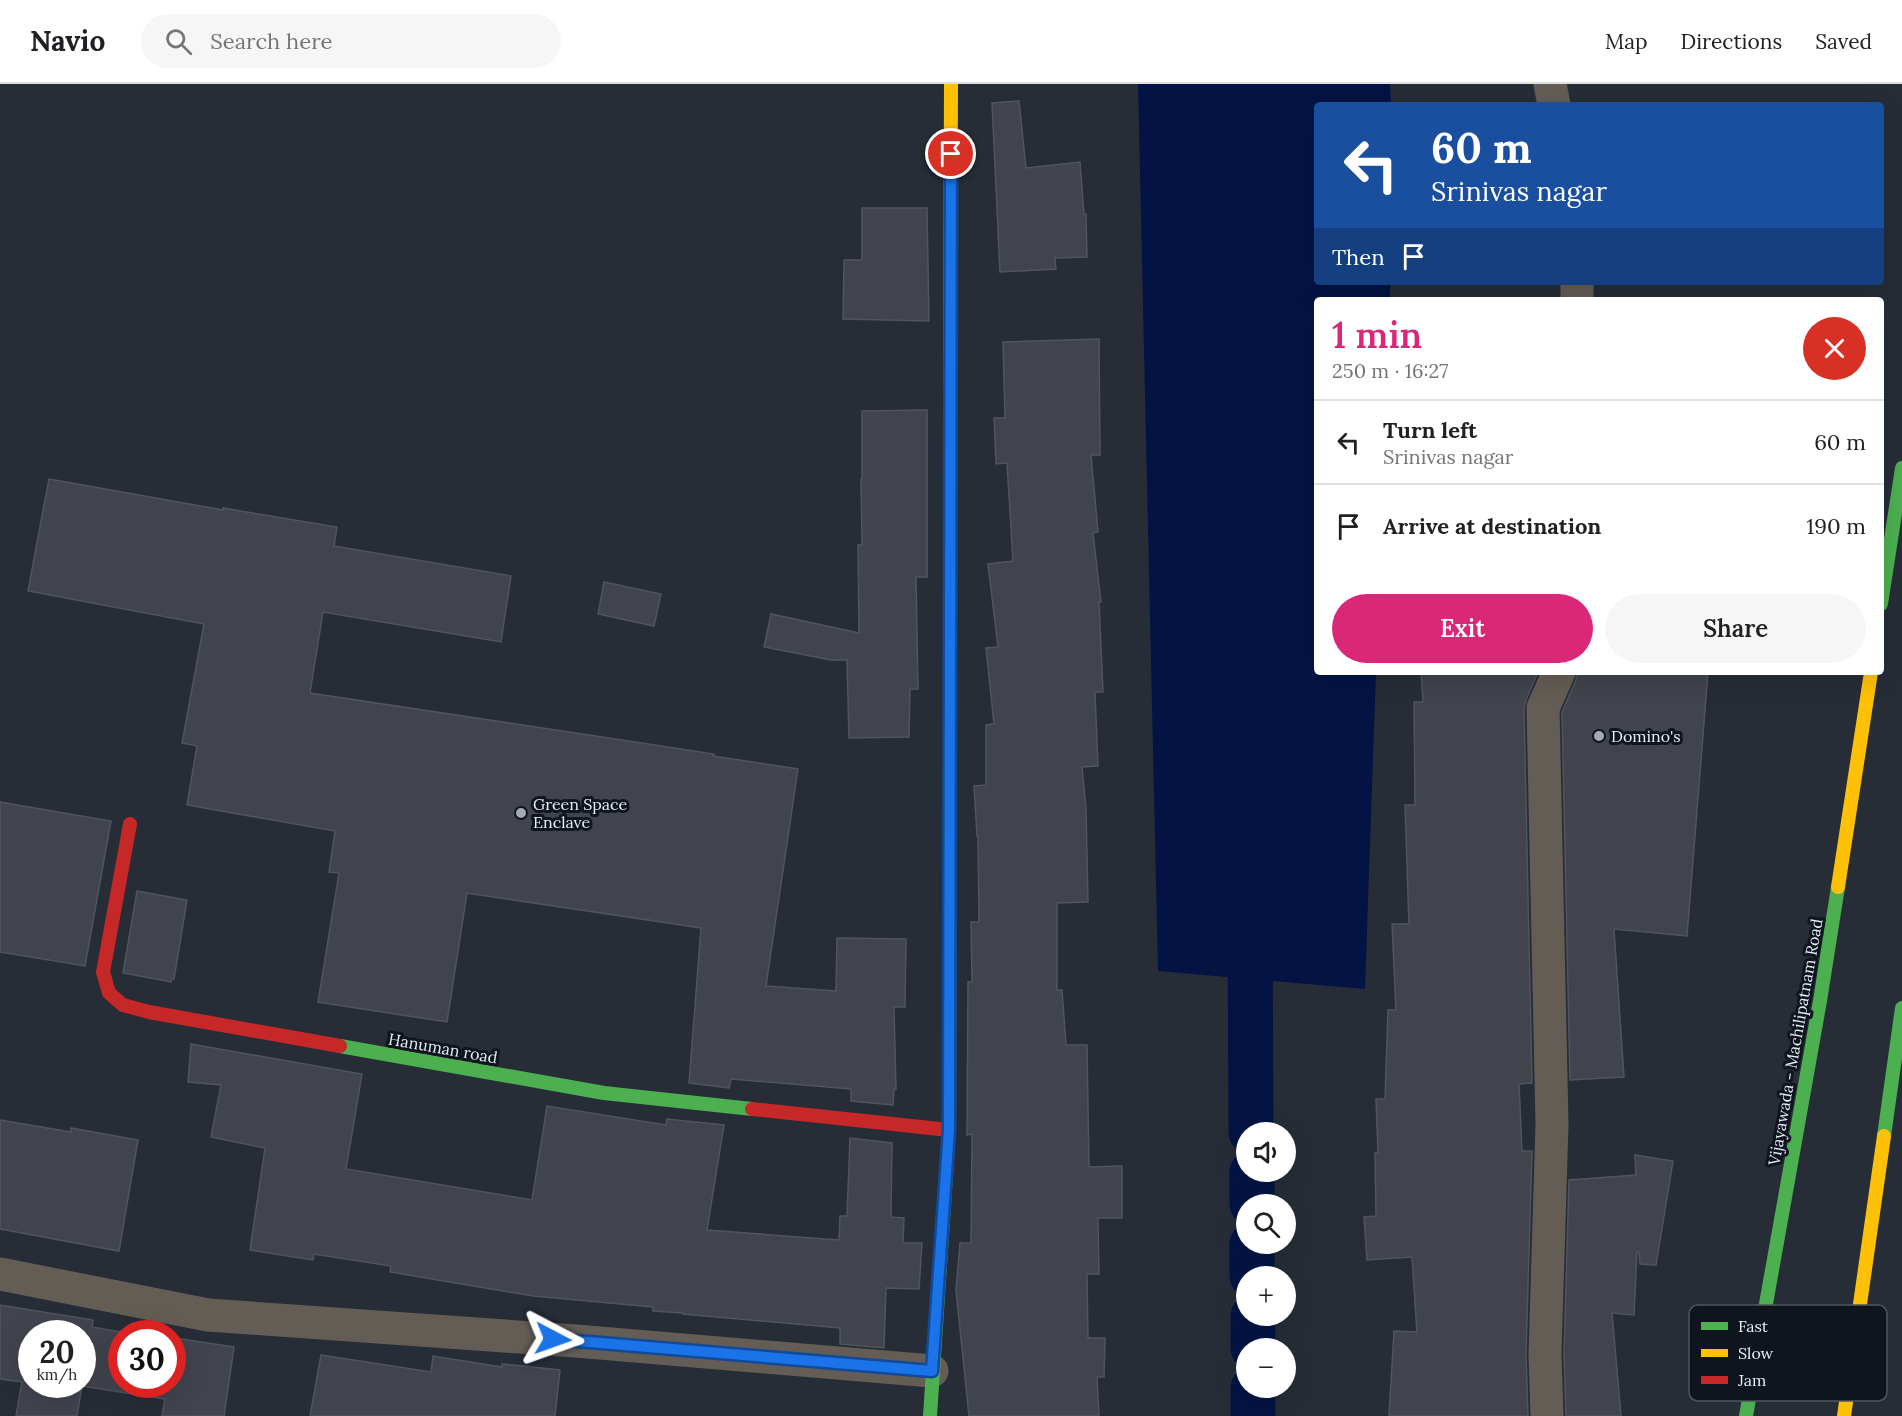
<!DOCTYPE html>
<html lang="en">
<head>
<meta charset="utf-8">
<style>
  :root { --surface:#fff; --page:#f6f6f6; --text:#202124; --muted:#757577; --line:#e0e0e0; --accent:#db2777 }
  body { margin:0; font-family:Lora,serif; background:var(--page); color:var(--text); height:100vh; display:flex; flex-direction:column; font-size:22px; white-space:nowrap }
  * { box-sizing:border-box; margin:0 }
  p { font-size:20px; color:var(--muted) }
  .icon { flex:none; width:33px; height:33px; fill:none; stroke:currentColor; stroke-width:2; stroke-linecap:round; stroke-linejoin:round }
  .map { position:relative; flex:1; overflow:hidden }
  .panel { position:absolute; left:1314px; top:213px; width:570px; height:378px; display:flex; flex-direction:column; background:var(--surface); border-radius:6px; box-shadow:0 6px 24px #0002 }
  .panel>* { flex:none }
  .top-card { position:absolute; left:1314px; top:18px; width:570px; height:183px; border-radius:6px; box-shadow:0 6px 24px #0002; background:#1a4fa0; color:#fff; overflow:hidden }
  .controls { position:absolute; left:1236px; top:1038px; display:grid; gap:12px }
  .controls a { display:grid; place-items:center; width:60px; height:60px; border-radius:50%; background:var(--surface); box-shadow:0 6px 24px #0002; font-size:30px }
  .speed { position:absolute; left:18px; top:1236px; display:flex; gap:12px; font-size:30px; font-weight:700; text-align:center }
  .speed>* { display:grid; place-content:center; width:78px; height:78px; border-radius:50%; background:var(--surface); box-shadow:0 6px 24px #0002; line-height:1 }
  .speed small { font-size:15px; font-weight:400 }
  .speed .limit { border:9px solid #d22; background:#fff; color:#111 }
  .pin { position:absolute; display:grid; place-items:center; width:51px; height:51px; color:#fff; margin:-26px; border:3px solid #fff; border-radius:50%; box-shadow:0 2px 6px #0007 }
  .me { position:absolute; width:66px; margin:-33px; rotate:94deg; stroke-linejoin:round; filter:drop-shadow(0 0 4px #0008) }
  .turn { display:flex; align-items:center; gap:21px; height:126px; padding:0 18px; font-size:27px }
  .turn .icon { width:78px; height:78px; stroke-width:2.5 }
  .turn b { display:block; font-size:42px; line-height:51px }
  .then { display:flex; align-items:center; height:57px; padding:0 18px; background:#0003; gap:12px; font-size:22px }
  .round { display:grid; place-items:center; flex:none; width:63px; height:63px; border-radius:32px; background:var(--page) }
  .head { display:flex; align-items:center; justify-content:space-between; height:102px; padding:0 18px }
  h1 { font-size:36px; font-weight:600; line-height:45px; color:var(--accent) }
  .button { display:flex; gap:12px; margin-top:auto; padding:12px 18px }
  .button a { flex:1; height:69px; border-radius:36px; background:var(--accent); color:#fff; font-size:24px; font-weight:600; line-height:69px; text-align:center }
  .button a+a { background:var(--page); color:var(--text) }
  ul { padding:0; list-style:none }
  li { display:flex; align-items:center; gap:18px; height:84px; padding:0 18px; border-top:2px solid var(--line) }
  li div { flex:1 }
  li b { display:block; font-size:22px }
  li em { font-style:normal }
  header { display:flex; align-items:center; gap:36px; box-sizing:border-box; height:84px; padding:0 30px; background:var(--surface); border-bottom:2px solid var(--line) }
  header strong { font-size:28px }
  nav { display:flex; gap:33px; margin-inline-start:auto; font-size:21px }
  .search { width:420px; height:54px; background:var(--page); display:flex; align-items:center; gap:15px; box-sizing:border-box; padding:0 21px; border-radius:33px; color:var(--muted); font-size:22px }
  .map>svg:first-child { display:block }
  .water { fill:#031444 }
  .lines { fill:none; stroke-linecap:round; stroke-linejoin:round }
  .canal { stroke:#031444; stroke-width:45 }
  .building { fill:#41444d; stroke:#51545d; stroke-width:1.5; fill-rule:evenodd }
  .street { stroke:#645d56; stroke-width:33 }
  .fast { stroke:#4caf50; stroke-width:14 }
  .slow { stroke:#ffc107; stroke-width:14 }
  .jam { stroke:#c62828; stroke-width:14 }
  .route-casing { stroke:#114b97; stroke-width:15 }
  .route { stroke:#1a73e8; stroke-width:10 }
  .poi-dot { fill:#a2aab5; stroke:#0f141d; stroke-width:2 }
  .labels { text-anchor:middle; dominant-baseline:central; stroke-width:6; stroke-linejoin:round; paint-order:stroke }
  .poi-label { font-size:16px; fill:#e4edf9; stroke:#0f141d; text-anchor:start }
  .street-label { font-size:16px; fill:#e4edf9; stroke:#0f141d }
  .key { fill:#0f141d; stroke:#4f555f; stroke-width:1.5 }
  .key-label { font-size:16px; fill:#e4edf9 }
</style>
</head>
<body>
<header>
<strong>Navio</strong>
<div class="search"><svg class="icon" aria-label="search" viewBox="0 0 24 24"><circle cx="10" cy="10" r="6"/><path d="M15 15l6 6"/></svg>Search here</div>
<nav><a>Map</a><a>Directions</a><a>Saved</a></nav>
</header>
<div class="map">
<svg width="1902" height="1332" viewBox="0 0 1902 1332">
  <rect width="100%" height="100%" fill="#262d37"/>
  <!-- water -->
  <path class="water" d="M1138 0H1390L1391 21H1317V198H1390V216H1317V588H1376L1365 905 1158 887Z"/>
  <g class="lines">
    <!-- canal -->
    <path class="canal" d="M1250 834 1251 1048
      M1252 1088V1120
      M1252 1160V1192
      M1253 1232V1264
      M1253 1304V1332"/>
  </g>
  <!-- building -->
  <path class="building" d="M1019 17 1026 84 1080 78 1084 130H1086L1087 173 1055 174 1056 185 1000 188 992 19Z
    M862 124H927L929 237 843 235 844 176H862Z
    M1099 255 1100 371H1091L1098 448 1093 449 1101 518H1099L1103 608H1095L1098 682 1082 683 1086 724 1088 818 1057 819V906H1062L1066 961H1087L1089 1083 1122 1082V1134H1098L1099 1190H1087L1088 1254H1105L1104 1293H1097L1099 1332H969L956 1206 960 1159H971L972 1050 967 1051 968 898H972L971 838H979L978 752H977L974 702 986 701V641L994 640 986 564 998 563 988 480 1013 477 1007 379 996 380 994 334H1005L1003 258Z
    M927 326V493H916L918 605H910L909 653 849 654 847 576H831L764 563 771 530 859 549 858 461H862L861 395H862V327Z
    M49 395 223 426V424L337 443 334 462 511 492 501 558 323 528 310 609 622 656 714 670 713 672 798 685 766 902 836 907 837 854 906 855 905 923H894L896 1005H894L893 1021 851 1017V1005L731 995 729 1004 689 999 701 844 467 809 447 938 318 918 339 789 329 788 335 747 187 721 197 662 182 659 204 540 28 507Z
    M604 498 661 510 654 542 598 530Z
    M1421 588H1538L1526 616 1524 624 1532 999 1519 1000 1522 1067H1532L1526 1269 1528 1332H1389L1394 1247 1417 1248 1412 1173 1367 1176 1364 1133 1376 1132 1375 1069H1378L1376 1015H1385L1388 926H1396L1392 840H1409L1405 721H1415L1414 618H1423Z
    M1577 588H1708L1687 852 1614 845 1624 993 1570 996 1562 628 1576 596Z
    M0 718 111 737 85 882 0 868Z
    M137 807 187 816 174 895H172L171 898 123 889Z
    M191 960 362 990 346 1085 532 1116 547 1022 666 1041 667 1035 724 1041 707 1146 839 1156 840 1132H847L850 1054 892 1059 891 1133 904 1134 903 1159H922L919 1205 886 1204 884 1264 840 1260V1244L683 1230V1229L653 1227V1223L533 1212 390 1188 391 1182 314 1170 313 1176 250 1166 265 1064 211 1053 221 1001 188 998Z
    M0 1036 71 1048V1044L138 1056 119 1167 0 1145Z
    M1635 1071 1673 1077 1656 1181 1640 1180 1639 1168 1637 1167 1634 1231 1612 1229 1621 1332H1566L1564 1270 1569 1096 1636 1091Z
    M0 1221 93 1236 92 1243 132 1250H122V1300H172V1256H175V1254L234 1263 224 1332H162L165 1315 82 1302 77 1332H16L22 1298 0 1295ZM32 1250H82V1300H32Z
    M321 1271 431 1288 433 1272 502 1283V1280L560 1286 555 1332H310Z"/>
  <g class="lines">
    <!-- street -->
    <path class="street" d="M1550 0 1554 21
      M1577 216V198
      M0 1190 208 1231 576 1257 932 1287
      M1547 1332 1545 1270 1552 1040 1543 624 1559 588"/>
    <!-- fast -->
    <path class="fast" d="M1881 520 1902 384
      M340 962 604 1009 752 1025
      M1884 1052 1902 924
      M930 1332 949 1046 950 712
      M1746 1332 1820 917 1838 803"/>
    <!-- slow -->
    <path class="slow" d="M950 300 951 0
      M1838 803 1871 588
      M1844 1332 1884 1052"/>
    <!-- jam -->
    <path class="jam" d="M950 712V300
      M130 740 103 888 109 909 123 921 149 928 340 962
      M752 1025 949 1046"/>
  </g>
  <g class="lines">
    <defs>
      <path id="route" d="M553 1255 932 1287 949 1046 951 70"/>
    </defs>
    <!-- route casing -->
    <use href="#route" class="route-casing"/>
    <!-- route -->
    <use href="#route" class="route"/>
  </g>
  <!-- markers -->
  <g class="poi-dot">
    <circle cx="1599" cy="652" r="6"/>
    <circle cx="521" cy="729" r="6"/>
  </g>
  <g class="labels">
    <!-- poi labels -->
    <g class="poi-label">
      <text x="1611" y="652">Domino's</text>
      <text x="533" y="720">Green Space<tspan x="533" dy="18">Enclave</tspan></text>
    </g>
    <!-- street labels -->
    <g class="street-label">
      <text transform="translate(1795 958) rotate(-80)">Vijayawada - Machilipatnam Road</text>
      <text transform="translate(443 964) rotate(10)">Hanuman road</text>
    </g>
  </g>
  <!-- legend -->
  <rect x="1689" y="1221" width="198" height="96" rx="9" class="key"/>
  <rect x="1701" y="1238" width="27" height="8" fill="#4caf50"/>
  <rect x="1701" y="1265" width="27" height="8" fill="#ffc107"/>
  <rect x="1701" y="1292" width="27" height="8" fill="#c62828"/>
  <g class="key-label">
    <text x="1738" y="1248">Fast</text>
    <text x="1738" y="1275">Slow</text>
    <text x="1738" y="1302">Jam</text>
  </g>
</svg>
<div class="controls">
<a><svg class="icon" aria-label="sound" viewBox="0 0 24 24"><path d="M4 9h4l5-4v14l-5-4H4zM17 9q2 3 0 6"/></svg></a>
<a><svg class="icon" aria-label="search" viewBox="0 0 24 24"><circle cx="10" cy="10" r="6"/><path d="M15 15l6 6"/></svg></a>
<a>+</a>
<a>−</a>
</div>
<div class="speed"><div>20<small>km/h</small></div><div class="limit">30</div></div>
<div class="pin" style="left:951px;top:70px;background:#d93025"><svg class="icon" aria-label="arrive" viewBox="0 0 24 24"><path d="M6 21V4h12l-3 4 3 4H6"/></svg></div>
<svg class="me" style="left:553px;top:1255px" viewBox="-20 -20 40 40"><path d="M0-17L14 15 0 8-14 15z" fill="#1a73e8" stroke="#fff" stroke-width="4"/></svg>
<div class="top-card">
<div class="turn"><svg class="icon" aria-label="left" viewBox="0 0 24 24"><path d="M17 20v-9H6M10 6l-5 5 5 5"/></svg><div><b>60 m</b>Srinivas nagar</div></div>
<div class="then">Then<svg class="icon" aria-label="arrive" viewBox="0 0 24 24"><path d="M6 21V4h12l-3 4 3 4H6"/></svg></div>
</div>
<section class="panel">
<div class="head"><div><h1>1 min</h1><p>250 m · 16:27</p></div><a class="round" style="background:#d93025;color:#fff"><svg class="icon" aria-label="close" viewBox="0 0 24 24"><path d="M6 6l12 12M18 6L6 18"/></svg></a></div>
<ul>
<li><svg class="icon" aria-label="left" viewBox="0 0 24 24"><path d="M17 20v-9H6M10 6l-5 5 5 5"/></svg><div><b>Turn left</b><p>Srinivas nagar</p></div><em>60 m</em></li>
<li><svg class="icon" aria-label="arrive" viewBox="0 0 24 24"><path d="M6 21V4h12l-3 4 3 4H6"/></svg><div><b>Arrive at destination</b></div><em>190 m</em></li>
</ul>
<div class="button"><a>Exit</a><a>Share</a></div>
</section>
</div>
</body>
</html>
